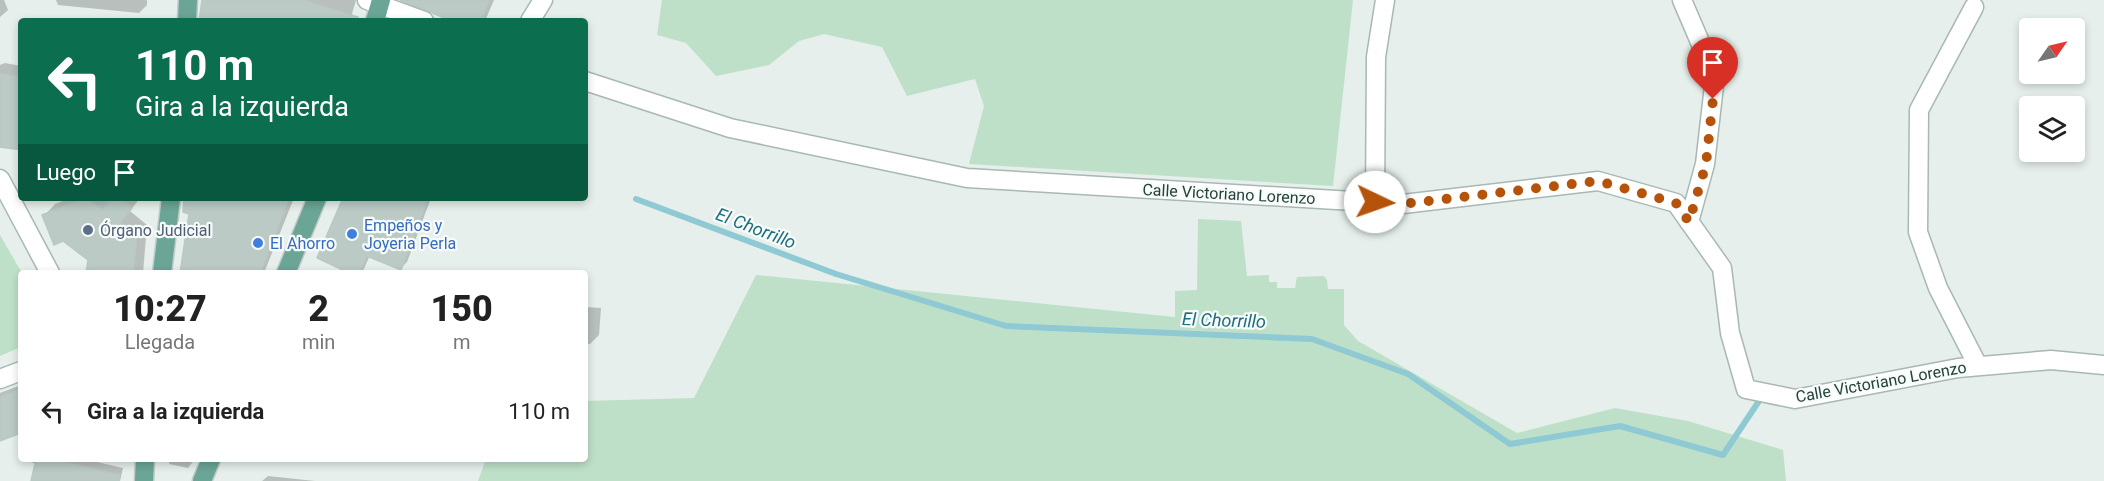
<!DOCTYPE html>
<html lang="es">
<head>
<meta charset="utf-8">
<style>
  :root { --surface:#fff; --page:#f6f6f6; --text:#222; --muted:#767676 }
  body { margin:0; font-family:Roboto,sans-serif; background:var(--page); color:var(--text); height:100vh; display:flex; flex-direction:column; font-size:22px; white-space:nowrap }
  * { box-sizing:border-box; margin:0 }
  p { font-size:20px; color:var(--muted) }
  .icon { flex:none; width:33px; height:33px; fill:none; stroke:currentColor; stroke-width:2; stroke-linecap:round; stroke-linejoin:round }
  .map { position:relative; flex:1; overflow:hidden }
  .panel { position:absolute; left:18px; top:270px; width:570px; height:192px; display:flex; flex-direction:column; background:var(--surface); border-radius:6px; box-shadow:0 3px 9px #0003 }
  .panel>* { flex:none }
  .top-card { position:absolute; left:18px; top:18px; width:570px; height:183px; border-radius:6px; box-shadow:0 3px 9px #0003; background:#0b6e4f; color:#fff; overflow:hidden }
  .needle { width:39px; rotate:56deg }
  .fabs { position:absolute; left:2019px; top:18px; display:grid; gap:12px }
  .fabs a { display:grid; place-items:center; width:66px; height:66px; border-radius:6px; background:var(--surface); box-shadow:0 3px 9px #0003; font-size:30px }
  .pin { position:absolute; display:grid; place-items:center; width:51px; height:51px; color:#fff; margin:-62px -26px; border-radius:50% 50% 50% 0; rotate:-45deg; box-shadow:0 0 6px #0007 }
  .pin .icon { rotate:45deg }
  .me { position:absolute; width:66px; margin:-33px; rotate:93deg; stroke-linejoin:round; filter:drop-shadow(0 0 4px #0008) }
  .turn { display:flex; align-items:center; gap:21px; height:126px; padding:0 18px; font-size:27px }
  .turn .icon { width:78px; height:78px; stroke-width:2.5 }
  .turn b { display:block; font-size:42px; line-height:51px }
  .then { display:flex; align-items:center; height:57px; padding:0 18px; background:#0003; gap:12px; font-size:22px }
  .eta { display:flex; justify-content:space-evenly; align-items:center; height:102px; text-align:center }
  .eta b { font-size:36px; font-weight:800; line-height:42px }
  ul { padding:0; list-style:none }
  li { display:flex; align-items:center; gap:18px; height:78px; padding:0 18px }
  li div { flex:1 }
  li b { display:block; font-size:22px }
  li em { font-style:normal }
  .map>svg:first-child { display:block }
  .green { fill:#bfe0c8 }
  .shadow { fill:#0003 }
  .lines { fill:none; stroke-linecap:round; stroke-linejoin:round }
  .stream { stroke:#8ec9d4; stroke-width:6 }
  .building { fill:#bbcac4; stroke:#b8c9c2; stroke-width:1.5 }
  .minor-casing { stroke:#a8b8b2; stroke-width:21 }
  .major-casing { stroke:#c2cac8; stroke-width:21 }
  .minor { stroke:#fff; stroke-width:18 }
  .major { stroke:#6aa596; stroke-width:18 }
  .route { stroke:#b45309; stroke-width:10; stroke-dasharray:0 18 }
  .service-dot { fill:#5c6f8a; stroke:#f7fbf9; stroke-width:2 }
  .shop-dot { fill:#3f7fe0; stroke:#f7fbf9; stroke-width:2 }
  .labels { text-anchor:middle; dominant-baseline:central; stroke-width:4.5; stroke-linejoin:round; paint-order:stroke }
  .street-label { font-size:16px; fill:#24423a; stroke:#f7fbf9 }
  .shop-label { font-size:16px; fill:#366cbe; stroke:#f7fbf9; text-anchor:start }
  .service-label { font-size:16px; fill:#4e5e75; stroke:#f7fbf9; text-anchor:start }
  .water-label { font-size:18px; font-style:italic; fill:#1c6f80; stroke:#f7fbf9 }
</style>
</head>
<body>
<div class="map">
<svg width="2104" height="481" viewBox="0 0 2104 481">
  <rect width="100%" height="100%" fill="#e6efeb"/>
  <!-- green -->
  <path class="green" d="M662 0H1353L1333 186 969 164 984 106 975 79 907 96 882 47 824 34 799 41 769 65 716 76 686 43 657 35Z
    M1198 219 1241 221 1247 276 1269 275V282H1277V288H1295L1297 277 1324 276 1327 280 1328 289H1344V325L1358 341 1517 433 1615 408 1688 421 1783 450 1786 481H478L486 459H585V401L694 398 756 275 1175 317V291L1197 290Z
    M0 235 22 273 21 347 0 356Z"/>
  <!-- shadow -->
  <path class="shadow" d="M0 0H4L8 10 0 17Z
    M56 0H147V5L139 13 58 5Z
    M203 0H356L350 21H200Z
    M416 0H494L485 21H458Z
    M5 63 21 66V149L0 146V65Z
    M71 198H140L130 211 147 225 143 273H88L89 259 44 216 55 204Z
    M185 198H294L264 273H182L191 213Z
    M344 198H431L407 262 401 268 370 255 364 269 359 273H353Z
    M585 307 601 308 599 335 590 344H585Z
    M21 385V431L0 440V393Z
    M23 459H84L123 468 120 481H32L36 464Z
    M170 459H195L188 468 169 464Z
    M268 476 315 481H262Z"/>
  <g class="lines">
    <!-- stream -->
    <path class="stream" d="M636 199 836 274 1006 326 1312 339 1408 374 1510 444 1620 426 1723 455 1763 395"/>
  </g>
  <!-- building -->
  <path class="building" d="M202 0H303L358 17V21H199Z
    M400 0H489L481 21H452Z
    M0 74 21 77V150L0 147Z
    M85 198 103 210 113 198H119L132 208 120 223 137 236 133 273H86L88 260 63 241 54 245 42 215Z
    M184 198H289L260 273H180L189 214 183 212Z
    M343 198H428L401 270 367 256 359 273H349L317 258Z
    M21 389V433L0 441V397Z
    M36 459H52L120 475 119 481H31Z"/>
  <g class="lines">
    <defs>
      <path id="minor" d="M367 0 424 21
        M1682 0 1715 77 1705 164 1689 222
        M1974 7 1919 110 1918 232 1938 288 1978 366
        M530 21 543 0
        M585 81 730 128 967 178 1403 204 1598 181 1676 203 1722 268 1730 333 1746 389 1795 399 1958 368 2051 360 2104 365
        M0 179 50 273
        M1375 202 1376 57 1385 0
        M0 379 21 371"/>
      <path id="major" d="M187 21 188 0
        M375 21 381 0
        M162 273 171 198
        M286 273 317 198
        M144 481 145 459
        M202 481 211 459"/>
    </defs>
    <!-- minor casing -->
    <use href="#minor" class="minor-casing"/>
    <!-- major casing -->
    <use href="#major" class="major-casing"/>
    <!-- minor -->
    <use href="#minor" class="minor"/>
    <!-- major -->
    <use href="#major" class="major"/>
  </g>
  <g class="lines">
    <!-- route -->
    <path class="route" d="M1375 202 1403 204 1598 181 1676 203 1689 222 1706 164 1713 99"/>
  </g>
  <!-- markers -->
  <circle class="service-dot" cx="88" cy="230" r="6"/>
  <g class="shop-dot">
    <circle cx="352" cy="234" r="6"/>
    <circle cx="258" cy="243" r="6"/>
  </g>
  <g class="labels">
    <!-- street labels -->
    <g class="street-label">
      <text transform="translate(1229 194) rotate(3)">Calle Victoriano Lorenzo</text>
      <text transform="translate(1881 382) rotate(-10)">Calle Victoriano Lorenzo</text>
    </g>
    <!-- shop labels -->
    <g class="shop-label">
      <text x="364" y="225">Empeños y<tspan x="364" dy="18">Joyeria Perla</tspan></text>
      <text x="270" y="243">El Ahorro</text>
    </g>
    <!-- service labels -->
    <g class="service-label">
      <text x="100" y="230">Órgano Judicial</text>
    </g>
    <!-- water labels -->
    <g class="water-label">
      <text transform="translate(756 228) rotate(21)">El Chorrillo</text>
      <text transform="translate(1224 320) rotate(2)">El Chorrillo</text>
    </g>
  </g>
</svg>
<div class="fabs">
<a><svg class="needle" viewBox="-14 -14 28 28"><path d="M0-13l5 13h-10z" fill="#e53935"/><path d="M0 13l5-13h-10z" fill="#767676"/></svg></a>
<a><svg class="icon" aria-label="layers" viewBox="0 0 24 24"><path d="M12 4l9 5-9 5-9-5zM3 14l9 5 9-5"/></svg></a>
</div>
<div class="pin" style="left:1713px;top:99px;background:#d93025"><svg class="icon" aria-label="arrive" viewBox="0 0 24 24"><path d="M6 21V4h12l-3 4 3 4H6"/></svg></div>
<svg class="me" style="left:1375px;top:202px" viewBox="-20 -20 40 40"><circle r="19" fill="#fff"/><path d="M0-13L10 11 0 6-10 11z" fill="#b45309"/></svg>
<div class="top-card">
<div class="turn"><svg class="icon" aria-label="left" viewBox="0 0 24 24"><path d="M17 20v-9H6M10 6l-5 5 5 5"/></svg><div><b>110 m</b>Gira a la izquierda</div></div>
<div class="then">Luego<svg class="icon" aria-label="arrive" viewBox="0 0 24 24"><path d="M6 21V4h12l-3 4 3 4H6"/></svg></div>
</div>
<section class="panel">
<div class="eta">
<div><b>10:27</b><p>Llegada</p></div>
<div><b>2</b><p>min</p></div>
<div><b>150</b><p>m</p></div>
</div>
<ul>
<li><svg class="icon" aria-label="left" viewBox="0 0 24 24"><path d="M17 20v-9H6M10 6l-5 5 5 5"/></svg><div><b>Gira a la izquierda</b></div><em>110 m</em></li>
</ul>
</section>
</div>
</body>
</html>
